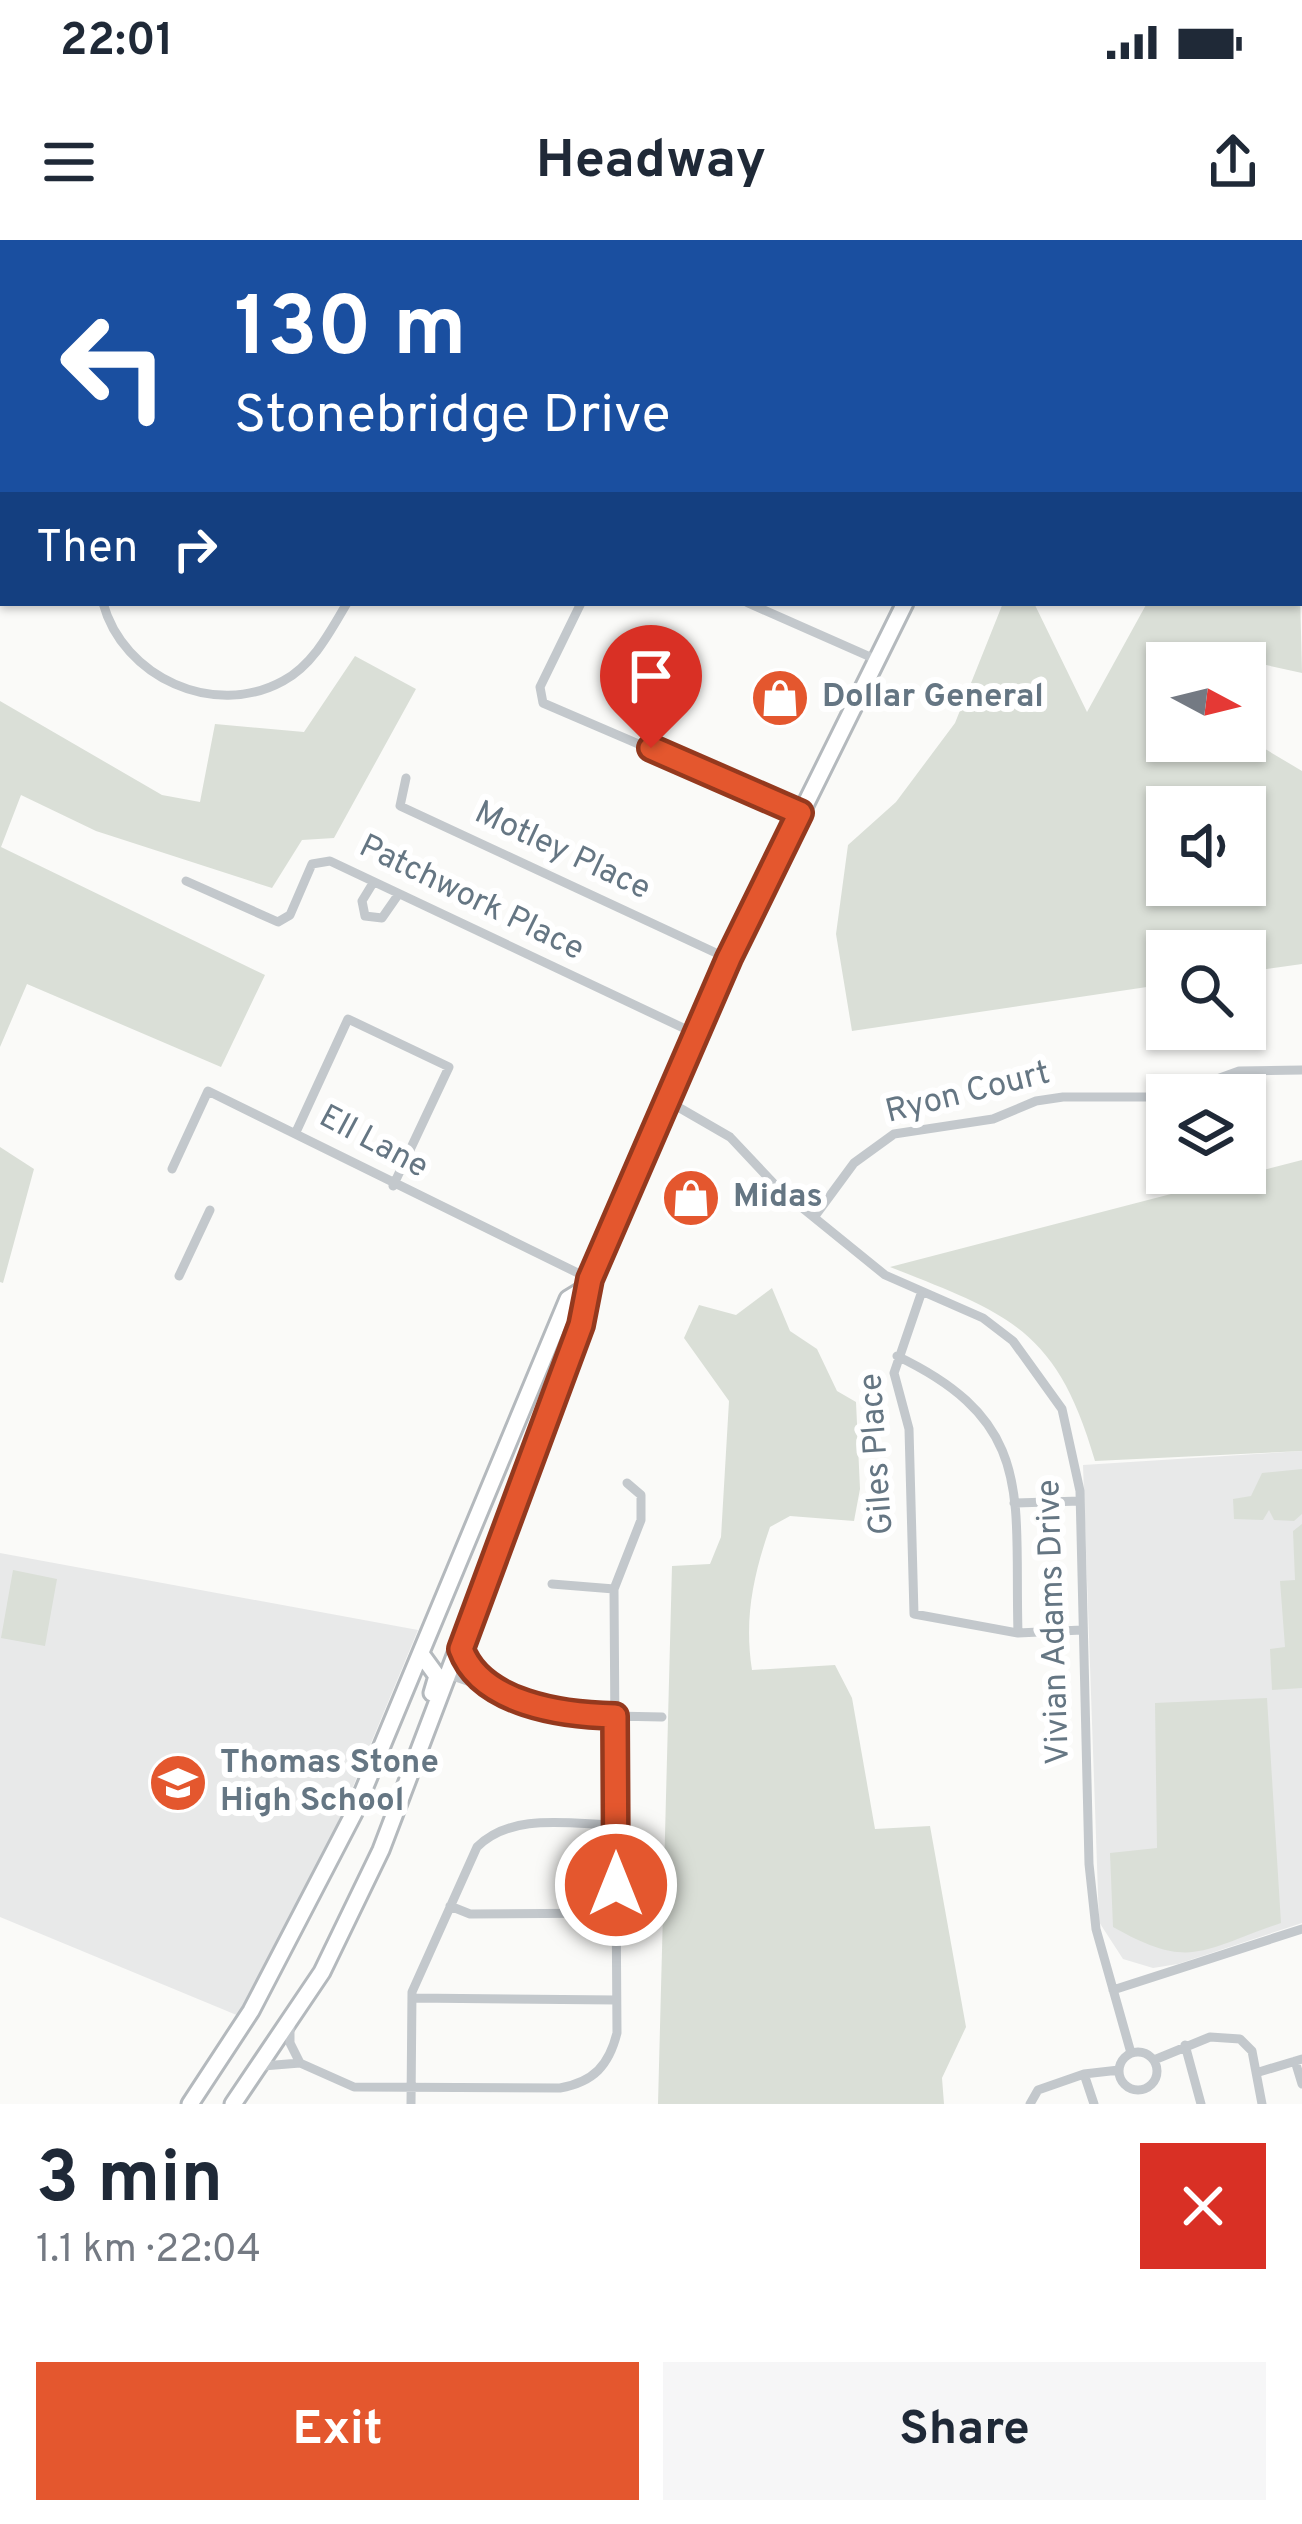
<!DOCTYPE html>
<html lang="en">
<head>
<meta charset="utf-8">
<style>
  :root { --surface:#fff; --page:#f6f6f7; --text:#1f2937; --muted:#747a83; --accent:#e4572e }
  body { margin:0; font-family:Overpass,sans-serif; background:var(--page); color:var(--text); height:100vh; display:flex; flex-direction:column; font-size:45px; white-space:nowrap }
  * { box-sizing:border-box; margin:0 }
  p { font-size:39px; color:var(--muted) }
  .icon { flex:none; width:66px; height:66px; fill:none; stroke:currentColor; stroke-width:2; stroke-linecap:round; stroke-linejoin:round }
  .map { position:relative; height:1864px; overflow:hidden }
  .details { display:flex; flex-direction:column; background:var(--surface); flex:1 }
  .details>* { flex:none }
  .guide { position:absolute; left:0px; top:0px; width:1302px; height:366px; box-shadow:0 3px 9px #0004; background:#1a4fa0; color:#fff; overflow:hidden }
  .needle { width:78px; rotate:97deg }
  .controls { position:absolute; left:1146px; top:402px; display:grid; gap:24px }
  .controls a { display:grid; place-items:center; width:120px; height:120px; border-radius:0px; background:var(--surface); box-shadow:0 3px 9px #0004; font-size:60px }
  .pin { position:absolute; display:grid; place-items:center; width:102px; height:102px; color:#fff; margin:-123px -51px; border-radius:50% 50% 50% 0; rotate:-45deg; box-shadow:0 0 12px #0007 }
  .pin .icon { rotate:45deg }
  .me { position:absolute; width:132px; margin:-66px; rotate:0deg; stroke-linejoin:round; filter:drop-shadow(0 0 9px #0008) }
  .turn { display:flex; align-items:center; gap:42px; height:252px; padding:0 36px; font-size:54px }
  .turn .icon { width:156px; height:156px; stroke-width:2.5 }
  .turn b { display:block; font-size:84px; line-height:102px }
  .then { display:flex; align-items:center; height:114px; padding:0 36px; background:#0003; gap:24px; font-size:45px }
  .round { display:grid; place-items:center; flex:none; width:126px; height:126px; border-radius:0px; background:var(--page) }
  .headline { display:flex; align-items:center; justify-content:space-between; height:204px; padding:0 36px }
  h1 { font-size:72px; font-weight:700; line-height:90px }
  .button { display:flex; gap:24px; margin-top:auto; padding:24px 36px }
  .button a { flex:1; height:138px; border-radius:0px; background:var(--accent); color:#fff; font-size:48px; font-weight:700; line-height:138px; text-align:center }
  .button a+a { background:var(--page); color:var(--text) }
  .status { display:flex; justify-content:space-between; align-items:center; height:84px; padding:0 60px; background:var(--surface); direction:ltr }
  .status svg { height:33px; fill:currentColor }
  header { display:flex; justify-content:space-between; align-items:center; height:156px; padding:0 36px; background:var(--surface); font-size:54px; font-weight:700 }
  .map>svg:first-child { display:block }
  .built { fill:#e8e9e9 }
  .green { fill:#dadfd7; fill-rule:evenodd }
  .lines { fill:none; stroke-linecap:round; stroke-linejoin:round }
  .trunk-casing { stroke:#b4b9bd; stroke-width:21 }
  .minor { stroke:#c3c8cc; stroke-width:9 }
  .tertiary { stroke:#c3c8cc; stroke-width:10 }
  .trunk { stroke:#fff; stroke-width:15 }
  .route-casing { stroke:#94391e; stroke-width:30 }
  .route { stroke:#e4572e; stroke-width:21 }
  .labels { text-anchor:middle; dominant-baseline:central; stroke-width:12; stroke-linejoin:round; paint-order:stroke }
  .poi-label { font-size:33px; font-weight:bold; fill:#657683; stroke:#fff; text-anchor:start }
  .street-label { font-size:33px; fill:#657683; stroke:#fff }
</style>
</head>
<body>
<div class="status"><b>22:01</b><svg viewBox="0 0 49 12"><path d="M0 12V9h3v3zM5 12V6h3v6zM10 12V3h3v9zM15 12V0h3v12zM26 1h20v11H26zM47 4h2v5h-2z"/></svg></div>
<header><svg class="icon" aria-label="menu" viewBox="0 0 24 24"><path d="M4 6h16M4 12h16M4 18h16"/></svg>Headway<svg class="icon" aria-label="share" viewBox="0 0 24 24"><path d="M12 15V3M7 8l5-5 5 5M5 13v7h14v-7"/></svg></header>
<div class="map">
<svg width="1302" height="1864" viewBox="0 0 1302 1864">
  <rect width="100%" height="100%" fill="#fafaf8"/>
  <!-- built -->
  <path class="built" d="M1302 1211V1683L1178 1724 1153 1728 1123 1719 1099 1682 1083 1225Z
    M0 1313 418 1390 332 1597 239 1776 0 1677Z"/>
  <!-- green -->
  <path class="green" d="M1299 312 1302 433 1257 423 1245 453V423H1167V501H1245V497L1302 531V724L1245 732V711H1167V744L852 791 836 694 848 605 896 562 955 483 1003 363H1034L1087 472 1147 363H1299ZM1167 567H1245V645H1167Z
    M355 416 416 449 334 598 302 600 272 648 96 591 21 555 1 607 265 735 221 827 27 744 0 807V461L162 555 200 562 215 484 304 492Z
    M0 907 34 929 3 1043 0 1042Z
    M1302 920V1211L1095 1221C1057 1089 1009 1074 890 1027Z
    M772 1048 790 1091 817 1109 837 1151 856 1162 860 1249 854 1281 790 1276 770 1287C753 1336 744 1379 752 1430L835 1425 852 1458 875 1589 930 1586 966 1787 942 1838 944 1864H658L672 1326 710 1324 721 1297 729 1161 684 1098 699 1065 736 1075Z
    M1302 1229V1274L1294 1281 1274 1280 1269 1270 1263 1280 1234 1279 1233 1259 1251 1256 1262 1233Z
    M1302 1284V1448L1272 1450 1270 1409 1285 1407 1280 1341 1295 1340 1293 1291Z
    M13 1330 57 1339 45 1406 1 1398Z
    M1267 1458 1281 1683C1201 1710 1191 1731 1113 1687L1110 1613 1157 1608 1155 1463Z"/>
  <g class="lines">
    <defs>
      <path id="trunk" d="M1246 3 1249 0
        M421 1414 437 1436 432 1453
        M190 1864 251 1771 354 1573 568 1059 586 1048
        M233 1864 322 1732 381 1610 581 1085 590 1039 729 719 905 363"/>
    </defs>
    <!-- trunk casing -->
    <use href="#trunk" class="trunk-casing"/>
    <!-- minor -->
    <path class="minor" d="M27 0V3
      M543 3 546 0
      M1299 102 1302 105
      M1299 216 1302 218
      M103 363C123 437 214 479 283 441 313 425 330 392 347 363
      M581 363 540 447 543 463 799 573
      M748 363 875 419
      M406 538 400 566 729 719
      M186 641 278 682 290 675 312 624 330 621 696 794
      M373 643 362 661 365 676 382 678 398 655
      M1173 855 1239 831 1302 830
      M666 860 730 897 779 949 885 1035 983 1078 1013 1101 1062 1169 1080 1251 1089 1624 1096 1689 1131 1813
      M296 892 348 779 449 827 393 946
      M172 929 208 851 590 1039
      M815 976 854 923 894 894 993 879 1036 861 1063 857H1167
      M179 1036 210 970
      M921 1054 894 1133 909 1189 914 1374 1018 1393 1082 1390
      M897 1116C1037 1183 1014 1257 1018 1393
      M1014 1263 1080 1261
      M552 1344 614 1349
      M461 1409 482 1443
      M450 1435 566 1475 662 1477
      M450 1666 470 1674 616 1673
      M1113 1750 1302 1689
      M412 1758 616 1760
      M1185 1805 1201 1864
      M1119 1831a19 19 0 1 1 38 0a19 19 0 1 1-38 0Z
      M1154 1820 1210 1797 1240 1799 1252 1811 1262 1864
      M1295 1821 1302 1844
      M300 1823 354 1847 560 1848C594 1842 609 1825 617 1793L614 1349 641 1280V1255L627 1243
      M263 1826 300 1823 290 1803V1785
      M1259 1832 1302 1819
      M1084 1834 1094 1864
      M411 1864 412 1752 477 1607C512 1572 570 1584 616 1585
      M1030 1864 1038 1850 1084 1834 1119 1830"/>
    <!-- tertiary -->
    <path class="tertiary" d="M729 0 732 3"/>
    <!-- trunk -->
    <use href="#trunk" class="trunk"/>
  </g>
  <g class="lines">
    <defs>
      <path id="route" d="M616 1645 615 1476C563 1475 481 1464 461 1409L581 1085 590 1039 729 718 800 573 651 508"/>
    </defs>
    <!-- route casing -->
    <use href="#route" class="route-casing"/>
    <!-- route -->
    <use href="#route" class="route"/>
  </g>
  <!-- icons -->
  <defs>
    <symbol id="shop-disc" viewBox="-11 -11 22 22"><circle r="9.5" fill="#e4572e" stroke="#fff"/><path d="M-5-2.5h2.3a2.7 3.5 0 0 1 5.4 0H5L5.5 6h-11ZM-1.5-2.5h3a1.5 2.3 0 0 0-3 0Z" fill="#fff"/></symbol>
    <symbol id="school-disc" viewBox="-11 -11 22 22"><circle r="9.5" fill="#e4572e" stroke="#fff"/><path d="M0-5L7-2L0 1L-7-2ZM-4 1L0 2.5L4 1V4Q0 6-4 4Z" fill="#fff"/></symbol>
  </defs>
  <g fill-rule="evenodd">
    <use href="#shop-disc" x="747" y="425" width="66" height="66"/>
    <use href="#shop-disc" x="658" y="925" width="66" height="66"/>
    <use href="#school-disc" x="145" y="1510" width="66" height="66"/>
  </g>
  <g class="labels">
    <!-- poi labels -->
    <g class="poi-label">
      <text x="822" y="458">Dollar General</text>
      <text x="733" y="958">Midas</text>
      <text x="220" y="1524">Thomas Stone<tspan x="220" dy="38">High School</tspan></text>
    </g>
    <!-- street labels -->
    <g class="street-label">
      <text transform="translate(562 612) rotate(25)">Motley Place</text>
      <text transform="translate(471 659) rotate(26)">Patchwork Place</text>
      <text transform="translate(968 854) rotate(-14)">Ryon Court</text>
      <text transform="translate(373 903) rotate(28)">Ell Lane</text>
      <text transform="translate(878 1214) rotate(-94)">Giles Place</text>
      <text transform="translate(1055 1382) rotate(-92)">Vivian Adams Drive</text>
    </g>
  </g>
</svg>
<div class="controls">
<a><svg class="needle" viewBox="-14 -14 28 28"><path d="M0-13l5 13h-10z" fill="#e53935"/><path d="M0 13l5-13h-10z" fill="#747a83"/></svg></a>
<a><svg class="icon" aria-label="sound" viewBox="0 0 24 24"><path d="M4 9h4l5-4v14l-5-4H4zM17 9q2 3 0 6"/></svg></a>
<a><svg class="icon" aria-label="search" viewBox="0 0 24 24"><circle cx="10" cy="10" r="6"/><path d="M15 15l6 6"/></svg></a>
<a><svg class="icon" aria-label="layers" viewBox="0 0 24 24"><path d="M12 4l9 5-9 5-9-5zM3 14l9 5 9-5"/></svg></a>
</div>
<div class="pin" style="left:651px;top:508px;background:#d93025"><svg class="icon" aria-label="arrive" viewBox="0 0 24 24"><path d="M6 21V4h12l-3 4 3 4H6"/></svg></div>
<svg class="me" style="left:616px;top:1645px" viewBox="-20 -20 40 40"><circle r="17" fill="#e4572e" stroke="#fff" stroke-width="3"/><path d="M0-11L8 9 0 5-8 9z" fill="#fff"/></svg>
<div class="guide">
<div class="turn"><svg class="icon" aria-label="left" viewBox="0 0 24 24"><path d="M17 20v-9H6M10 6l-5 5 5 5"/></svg><div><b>130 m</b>Stonebridge Drive</div></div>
<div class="then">Then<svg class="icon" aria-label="right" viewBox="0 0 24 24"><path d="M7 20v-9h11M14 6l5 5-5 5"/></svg></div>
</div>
</div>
<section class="details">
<div class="headline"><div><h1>3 min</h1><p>1.1 km · 22:04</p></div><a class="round" style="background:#d93025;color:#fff"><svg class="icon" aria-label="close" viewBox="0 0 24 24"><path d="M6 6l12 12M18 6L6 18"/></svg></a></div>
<div class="button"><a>Exit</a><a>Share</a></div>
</section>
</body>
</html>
